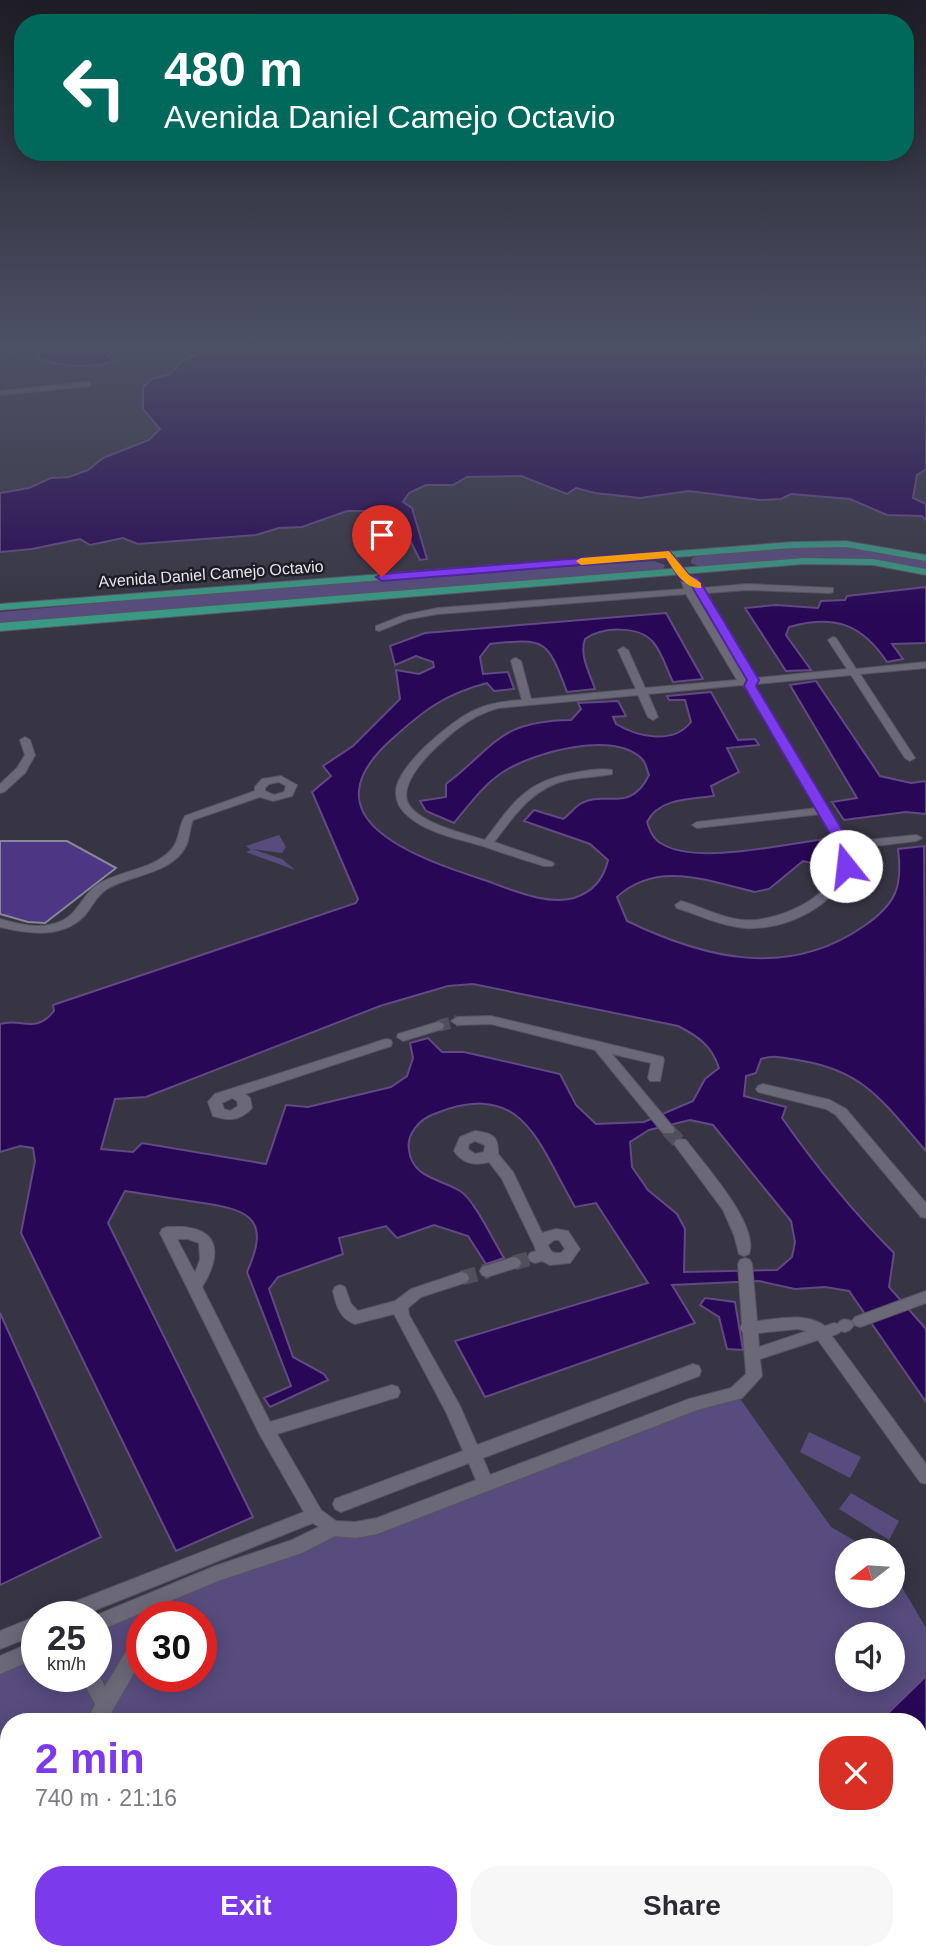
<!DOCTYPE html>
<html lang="en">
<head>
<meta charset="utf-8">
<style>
  :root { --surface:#fff; --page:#f7f7f7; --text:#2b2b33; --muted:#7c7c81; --accent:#7c3aed }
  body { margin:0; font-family:Arial,sans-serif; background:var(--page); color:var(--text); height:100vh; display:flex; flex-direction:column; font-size:26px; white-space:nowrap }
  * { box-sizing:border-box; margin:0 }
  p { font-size:23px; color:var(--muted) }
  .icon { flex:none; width:38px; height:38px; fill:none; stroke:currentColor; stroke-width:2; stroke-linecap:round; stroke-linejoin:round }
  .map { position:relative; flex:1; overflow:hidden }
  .panel { position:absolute; left:0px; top:1713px; width:928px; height:247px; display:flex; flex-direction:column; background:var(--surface); border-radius:28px 28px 0 0; box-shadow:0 4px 18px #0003 }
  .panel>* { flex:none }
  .hud { position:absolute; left:14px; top:14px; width:900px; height:147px; border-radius:28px; box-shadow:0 4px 18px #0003; background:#00695c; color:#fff; overflow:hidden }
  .needle { width:46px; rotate:253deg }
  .buttons { position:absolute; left:835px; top:1538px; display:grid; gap:14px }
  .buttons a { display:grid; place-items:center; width:70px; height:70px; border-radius:50%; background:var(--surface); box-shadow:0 4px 18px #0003; font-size:35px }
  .speed { position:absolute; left:21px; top:1601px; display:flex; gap:14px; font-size:35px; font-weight:700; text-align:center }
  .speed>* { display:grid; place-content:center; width:91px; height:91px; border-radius:50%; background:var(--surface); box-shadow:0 4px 18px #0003; line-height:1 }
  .speed small { font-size:18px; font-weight:400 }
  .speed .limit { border:10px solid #d22; background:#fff; color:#111 }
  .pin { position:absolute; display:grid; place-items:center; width:60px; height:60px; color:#fff; margin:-72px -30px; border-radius:50% 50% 50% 0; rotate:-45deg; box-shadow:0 0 7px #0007 }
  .pin .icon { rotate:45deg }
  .me { position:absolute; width:77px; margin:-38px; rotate:344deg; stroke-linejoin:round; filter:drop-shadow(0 0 5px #0008) }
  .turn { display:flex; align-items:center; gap:24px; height:147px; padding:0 35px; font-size:32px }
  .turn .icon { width:91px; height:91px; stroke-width:2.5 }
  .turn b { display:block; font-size:49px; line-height:60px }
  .round { display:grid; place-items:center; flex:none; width:74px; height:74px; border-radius:28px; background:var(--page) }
  .head { display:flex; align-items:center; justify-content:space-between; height:119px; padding:0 35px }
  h1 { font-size:42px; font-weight:800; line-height:52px; color:var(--accent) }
  .button { display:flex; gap:14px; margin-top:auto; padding:14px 35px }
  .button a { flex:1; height:80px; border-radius:28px; background:var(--accent); color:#fff; font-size:28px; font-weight:800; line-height:80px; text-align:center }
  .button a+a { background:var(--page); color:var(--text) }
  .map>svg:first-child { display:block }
  .green { fill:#584c7e; fill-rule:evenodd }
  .water { fill:#280756; stroke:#614983; stroke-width:2; fill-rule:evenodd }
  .building { fill:#4d3684; stroke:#8a8797; stroke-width:2 }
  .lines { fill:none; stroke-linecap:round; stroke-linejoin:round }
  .minor-tunnel-far1 { stroke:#514f5c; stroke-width:12; stroke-dasharray:12 6; stroke-linecap:butt }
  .minor-tunnel { stroke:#514f5c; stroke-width:15; stroke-dasharray:15 7; stroke-linecap:butt }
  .minor-casing { stroke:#575460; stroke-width:2 }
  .major-casing { stroke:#575460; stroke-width:2 }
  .minor { fill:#6b6878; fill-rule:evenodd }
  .major { fill:#3a9984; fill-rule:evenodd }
  .route { fill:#7c3aed; stroke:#51269a; stroke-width:2 }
  .slow { fill:#f59e0b }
  .labels { text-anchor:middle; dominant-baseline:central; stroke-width:5; stroke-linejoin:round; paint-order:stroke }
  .far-street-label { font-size:16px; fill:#e6e4ed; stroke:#1e1d24 }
</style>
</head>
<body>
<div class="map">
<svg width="926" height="1959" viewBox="0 0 926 1959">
  <rect width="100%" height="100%" fill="#373543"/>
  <!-- green -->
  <path class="green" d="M802 547 855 548 926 560V569L867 559 822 557 701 567 691 563 692 558 702 555Z
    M654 561 665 565 663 569 0 624V612L261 588Z
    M279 835 286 847 282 853 252 849 282 859 295 870 246 852 251 850 246 846Z
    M736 1393 831 1527 871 1550H847V1596H892L893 1572 926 1628V1676L879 1722H9V1951H645L637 1959H0V1665L37 1649V1676H96V1624L250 1561 323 1524 355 1530ZM142 1617H201V1676H142ZM847 1634H892V1680H847Z
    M809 1432 861 1457 850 1478 800 1452Z
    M851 1493 899 1521 889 1540 839 1509Z"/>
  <!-- water -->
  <path class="water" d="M41 343H139L109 353 108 357 114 361C90 369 62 367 38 358Z
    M223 343H926V469L917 475 913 498 926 504V521L922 516 887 515 850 499 791 494 781 499 760 500 689 491 640 498 595 493 576 488 567 494 521 476 467 477 453 485H426L409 493 403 502 412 508 427 559 420 560 395 511H347L302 527 279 528 256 535 138 544 123 538 90 545 80 539 32 549 0 552V493L29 488 51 478 69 477 88 470 103 458 149 440 160 429 143 409V387L152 379 170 374 182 361Z
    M926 587V643L892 644 903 659 887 662C862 624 834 614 789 627L786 635 811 670 786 671 745 608 776 605 818 608 821 601 845 600 847 596Z
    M666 613 703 679 673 682C667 670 662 652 653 642 638 625 602 627 585 639 579 655 590 674 595 689L567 692C547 639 546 638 490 644L480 657 483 674 508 672 514 689 494 691 487 683C445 694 424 710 392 739 303 818 414 857 481 879 509 888 544 906 574 898 593 892 604 878 608 860L590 844 524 821 534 810 563 819C569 815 574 808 580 804 603 789 630 815 649 775 647 771 646 763 643 760 615 729 532 753 503 772 483 785 469 805 454 823L426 811 420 801 446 797V784C496 746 498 721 571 720L581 709 578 703 618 701 626 716 613 717 616 724C638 737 673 745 691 722L685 700H669L667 696 711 692 738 740 755 739 759 745 727 748 739 772 711 786 714 796C692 799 658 798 647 822 650 831 653 839 662 844 698 865 784 844 825 839L833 852V868L803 861 769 889 755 892C708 881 657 860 617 897L627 921C706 959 788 979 864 926 896 904 903 887 898 849L924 846 926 1151C886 1106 867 1072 803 1061 789 1059 775 1054 761 1059L756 1073 746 1076 744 1096 786 1107 782 1118C815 1165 853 1212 894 1253L889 1287 926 1329V1402L849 1291 825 1287 795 1289 759 1281 672 1285 695 1323 485 1397 455 1341 648 1283 596 1203 575 1207C537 1142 524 1078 434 1114 420 1119 406 1134 409 1150 412 1178 441 1179 460 1191 474 1199 494 1242 504 1258L486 1264 468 1236 434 1225 397 1238 386 1226 339 1238 343 1254 278 1277 269 1289 293 1357 324 1374 328 1380 270 1407 264 1398 291 1386 247 1272C273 1215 245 1209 196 1202 172 1198 149 1195 125 1191L108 1223 253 1517 176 1551 21 1233 35 1161 33 1148 20 1146 0 1152V1024C21 1017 35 1035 54 1011L53 1005 356 903 358 899 312 792 331 776 323 766 353 746 400 699 396 670 419 674 434 667 433 662 416 656 395 665 390 646 425 633ZM473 984 678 1026C698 1036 712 1046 719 1068L705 1079 693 1101 644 1122 596 1124 576 1105 560 1074 464 1052H442L428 1038 410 1043 413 1058 407 1076 391 1087 308 1107 286 1105 266 1164 142 1143 133 1152 101 1149 115 1099 146 1097 380 1006 448 986ZM690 1120 713 1125 791 1221 795 1242 792 1257 777 1270 684 1272 685 1229 677 1214 648 1190 632 1167 630 1142 649 1130Z
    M816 681 880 776 911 783 926 781V814L906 812 844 820 832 802 857 798 790 685Z
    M705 1298 735 1302 743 1350 727 1349 719 1317 700 1305Z
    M0 1313 101 1537 0 1585Z
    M926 1676V1959H637L645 1951H919V1722H879Z"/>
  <!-- building -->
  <path class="building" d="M0 841H67L116 868 45 923 28 922 0 914Z"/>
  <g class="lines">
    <!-- minor-tunnel-far1 -->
    <path class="minor-tunnel-far1" d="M438 1026 457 1021"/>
    <!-- minor-tunnel -->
    <path class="minor-tunnel" d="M668 1130 681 1144
      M514 1263 535 1257
      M462 1278 487 1271"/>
    <defs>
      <path id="minor" d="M13 343H19L13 353H9Z
        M87 382H90V386L0 395V391Z
        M669 551 672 552 688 575 697 578 703 588 747 584 833 588V592L830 593 747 590 707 593 757 678 847 669 828 640 833 637 836 638 856 669 926 662V668L860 674 915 758 910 761 905 758 851 675 756 684 755 686 848 842 916 835 922 838 916 841 851 849C852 899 790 931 745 928 721 926 699 915 677 908L675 905 681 901C702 907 721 918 743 920 779 923 849 892 839 847 837 837 827 824 821 814L697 828 692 825 697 822 817 808 746 688 742 685 648 694 658 717 653 720 648 717 638 695 498 708C488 711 478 715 469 721 449 733 396 778 408 803 418 823 465 834 485 840 515 800 527 780 579 772 589 770 601 768 612 770V774C597 777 582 777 568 780 533 787 514 816 494 842L552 862 554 864 552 866H544C524 860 503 853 483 846 459 839 427 833 408 816 401 810 396 803 396 793 395 767 452 720 475 710 490 703 505 701 522 700L511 661 513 659 516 658 521 661 531 699 636 689 618 650 623 647 628 650 645 688 737 680 686 594 438 614 409 619 379 631 376 630V626L404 615 438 608 684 589 678 571 665 554ZM698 593 747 679 695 594Z
        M25 737 30 740 35 755 25 773 4 792 0 793V784L17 768 25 755 20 740Z
        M281 776 297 785 292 796 273 801 260 797 193 820C189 829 190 838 186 846 171 875 131 874 107 889 97 895 93 905 86 914 64 939 29 934 0 927V919C18 924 41 930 59 922 78 915 82 895 97 885 120 870 151 871 171 850 180 841 178 827 185 816L255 791V787L262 779ZM279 782 286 786 284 792 274 795 265 791V788L269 784Z
        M491 1016 663 1057 664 1060 660 1081H650L648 1078 651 1063 612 1054 673 1127 675 1130 673 1133H663L595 1050 491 1024 457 1025 451 1021 457 1017Z
        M438 1022 442 1023 444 1026 442 1029 403 1041 397 1037 398 1034Z
        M386 1039 391 1040 392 1043 391 1046 245 1094 250 1098 252 1108C240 1121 229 1121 213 1116L208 1102 215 1094ZM232 1098 237 1101 238 1106 230 1111 224 1109 222 1103Z
        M763 1084 830 1100 846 1109 926 1203V1218L921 1217 836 1115 826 1109 758 1092 756 1089 758 1086Z
        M475 1131C492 1133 499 1136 498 1154L513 1172 542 1233 556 1229 568 1231 580 1249 570 1263 550 1265 542 1261 535 1263 530 1261 528 1257 530 1253 536 1251 534 1245 502 1179 489 1162C475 1166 463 1164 454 1151L460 1137ZM475 1141 485 1145 484 1152 475 1154 468 1149 469 1144ZM554 1240H559L565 1249 561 1253C553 1253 551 1253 548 1245Z
        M681 1139 686 1140C703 1163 760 1225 749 1254L744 1256 739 1254 734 1235 723 1210 674 1144 676 1140Z
        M167 1227C174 1227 183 1226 190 1228 225 1234 216 1265 202 1287L270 1422 392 1385 398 1387 400 1392 398 1397 277 1434 321 1510 336 1521 355 1522 377 1518 476 1480 469 1463 341 1512 335 1509 333 1504 335 1499 463 1451 447 1414 394 1314 355 1324C340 1319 336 1305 333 1291L335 1287 340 1285 345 1287 351 1304 358 1311 395 1301 411 1289 462 1272 467 1274 469 1278 467 1282 421 1297 408 1308 409 1315 460 1406 477 1445 693 1364 699 1366 701 1371 699 1376 483 1458 490 1475 689 1399 731 1388 746 1374 743 1333 740 1328 742 1324 738 1264 740 1260 745 1258 750 1260 752 1264 757 1321C779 1319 805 1312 825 1326L834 1323 838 1324C841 1318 846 1319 851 1321L854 1325 850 1330 845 1332 841 1331 839 1333 832 1336 926 1464V1484L920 1482 818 1340 760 1359 762 1376 742 1398 697 1410 377 1534 355 1538 335 1536 302 1553 218 1581 96 1632V1617H92L215 1566 292 1540 319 1527 313 1523 78 1617H48L51 1611 304 1512 260 1435 160 1233 162 1229ZM177 1239H188L199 1243 200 1259 195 1273ZM798 1329 807 1331 759 1347 758 1333Z
        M514 1257 519 1259 521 1263 519 1267 487 1277 482 1275 480 1271 482 1267Z
        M926 1291V1303L860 1327 855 1325 852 1321 855 1317Z
        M37 1616V1634L0 1649V1631Z
        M142 1632V1659L106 1722H87L95 1704 80 1676H96V1671L105 1686 136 1635Z
        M37 1640V1658L0 1674V1656Z
        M9 1885V1915L0 1920V1891Z"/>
      <path id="major" d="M846 541 926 555V561L846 547 792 548 0 610V604L792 542Z
        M804 558 873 559 926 569V575L873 565 804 564 0 631V623Z"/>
    </defs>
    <!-- minor casing -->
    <use href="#minor" class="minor-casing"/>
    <!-- major casing -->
    <use href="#major" class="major-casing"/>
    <!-- minor -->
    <use href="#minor" class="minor"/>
    <!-- major -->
    <use href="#major" class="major"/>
  </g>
  <!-- sky -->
  <linearGradient id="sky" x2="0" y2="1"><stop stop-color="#1e1d25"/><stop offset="0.56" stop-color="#4d5166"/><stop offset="1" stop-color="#4d5166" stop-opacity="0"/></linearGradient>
  <rect width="926" height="617" fill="url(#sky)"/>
  <!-- route -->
  <path class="route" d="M669 551 689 575 698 578 759 680 756 686 852 846V869L846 871 839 866 837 846 744 686 747 680 690 583 681 580 666 558 382 581 376 577 382 574Z"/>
  <!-- slow -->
  <path class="slow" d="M669 551 689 575 701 583V588C684 589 674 570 666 558L581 565 576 561 581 558Z"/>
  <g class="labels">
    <!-- far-street labels -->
    <g class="far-street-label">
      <text transform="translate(211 574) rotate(-4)">Avenida Daniel Camejo Octavio</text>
    </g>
  </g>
</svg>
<div class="buttons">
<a><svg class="needle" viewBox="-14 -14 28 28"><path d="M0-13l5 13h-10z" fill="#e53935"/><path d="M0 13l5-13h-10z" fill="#7c7c81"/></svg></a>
<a><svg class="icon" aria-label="sound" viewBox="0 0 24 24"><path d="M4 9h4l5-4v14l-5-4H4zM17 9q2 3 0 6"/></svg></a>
</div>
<div class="speed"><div>25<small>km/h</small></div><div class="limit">30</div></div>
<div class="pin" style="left:382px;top:577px;background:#d93025"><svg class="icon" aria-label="arrive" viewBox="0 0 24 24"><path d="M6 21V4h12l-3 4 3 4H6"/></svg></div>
<svg class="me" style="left:846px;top:866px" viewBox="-20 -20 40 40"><circle r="19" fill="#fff"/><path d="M0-13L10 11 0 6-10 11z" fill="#7c3aed"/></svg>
<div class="hud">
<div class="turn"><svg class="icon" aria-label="left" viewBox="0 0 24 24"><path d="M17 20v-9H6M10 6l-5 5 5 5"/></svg><div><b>480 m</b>Avenida Daniel Camejo Octavio</div></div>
</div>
<section class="panel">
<div class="head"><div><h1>2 min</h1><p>740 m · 21:16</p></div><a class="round" style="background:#d93025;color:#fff"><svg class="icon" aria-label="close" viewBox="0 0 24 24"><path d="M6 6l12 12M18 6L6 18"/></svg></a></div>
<div class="button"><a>Exit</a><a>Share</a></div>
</section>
</div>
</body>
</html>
